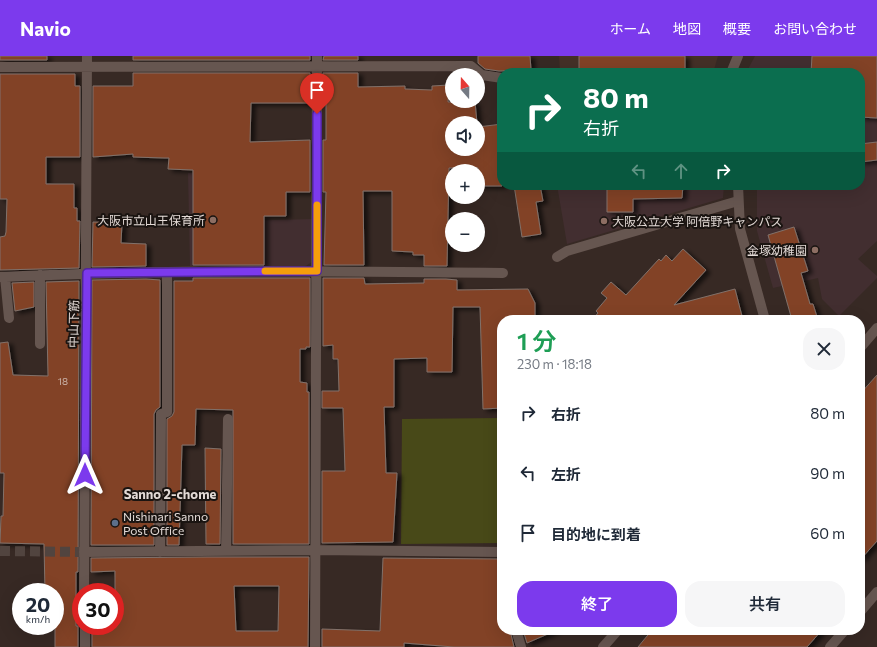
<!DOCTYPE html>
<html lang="ja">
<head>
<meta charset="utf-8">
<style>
  :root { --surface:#fff; --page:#f6f6f7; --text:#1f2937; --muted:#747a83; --accent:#7c3aed }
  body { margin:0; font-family:Commissioner,"Noto Sans JP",sans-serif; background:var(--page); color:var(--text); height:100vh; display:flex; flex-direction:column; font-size:15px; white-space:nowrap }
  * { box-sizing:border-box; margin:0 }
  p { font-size:13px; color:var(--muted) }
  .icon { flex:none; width:22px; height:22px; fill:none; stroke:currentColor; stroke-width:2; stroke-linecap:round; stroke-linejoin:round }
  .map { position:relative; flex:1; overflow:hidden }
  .sheet { position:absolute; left:497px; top:259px; width:368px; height:320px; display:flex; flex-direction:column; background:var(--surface); border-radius:16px; box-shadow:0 4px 16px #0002 }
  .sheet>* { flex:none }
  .banner { position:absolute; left:497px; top:12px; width:368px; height:122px; border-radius:16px; box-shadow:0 4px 16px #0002; background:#0b6e4f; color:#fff; overflow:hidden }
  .needle { width:26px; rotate:340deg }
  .buttons { position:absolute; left:445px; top:12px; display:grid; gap:8px }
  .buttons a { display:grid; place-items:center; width:40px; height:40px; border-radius:50%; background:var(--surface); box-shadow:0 4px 16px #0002; font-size:20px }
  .speed { position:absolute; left:12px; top:527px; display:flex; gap:8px; font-size:20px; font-weight:700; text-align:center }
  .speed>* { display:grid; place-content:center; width:52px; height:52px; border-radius:50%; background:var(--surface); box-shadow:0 4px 16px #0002; line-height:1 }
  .speed small { font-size:10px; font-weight:400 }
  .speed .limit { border:6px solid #d22; background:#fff; color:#111 }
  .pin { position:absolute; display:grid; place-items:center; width:34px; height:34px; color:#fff; margin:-41px -17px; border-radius:50% 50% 50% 0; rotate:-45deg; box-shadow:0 0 4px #0007 }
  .pin .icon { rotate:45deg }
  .me { position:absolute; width:44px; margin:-22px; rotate:0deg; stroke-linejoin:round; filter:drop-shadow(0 0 3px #0008) }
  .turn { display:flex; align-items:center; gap:14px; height:84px; padding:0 20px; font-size:18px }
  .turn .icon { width:52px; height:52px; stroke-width:2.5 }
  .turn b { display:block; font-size:28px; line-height:34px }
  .lanes { display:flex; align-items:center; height:38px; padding:0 20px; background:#0003; justify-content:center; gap:20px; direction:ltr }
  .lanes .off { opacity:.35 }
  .round { display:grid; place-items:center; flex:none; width:42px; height:42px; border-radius:16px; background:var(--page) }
  .summary { display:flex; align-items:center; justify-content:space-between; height:68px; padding:0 20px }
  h1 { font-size:24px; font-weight:600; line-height:30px; color:#1e9e55 }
  .cta { display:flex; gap:8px; margin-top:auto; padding:8px 20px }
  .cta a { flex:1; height:46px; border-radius:16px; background:var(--accent); color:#fff; font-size:16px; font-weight:600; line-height:46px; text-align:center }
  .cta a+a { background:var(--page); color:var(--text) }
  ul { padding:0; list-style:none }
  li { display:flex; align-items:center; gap:12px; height:60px; padding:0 20px }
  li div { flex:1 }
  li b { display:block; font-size:15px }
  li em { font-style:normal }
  header { display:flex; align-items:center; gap:24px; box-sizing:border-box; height:56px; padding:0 20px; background:var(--accent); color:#fff }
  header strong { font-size:19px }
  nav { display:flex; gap:22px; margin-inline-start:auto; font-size:14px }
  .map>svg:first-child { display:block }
  .commercial { fill:#422e30 }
  .built { fill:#443027 }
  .green { fill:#484918 }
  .building { fill:#824327; stroke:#81716a; fill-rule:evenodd; filter:url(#shadow) }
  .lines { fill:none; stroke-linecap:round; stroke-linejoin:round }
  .street-tunnel { stroke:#51443f; stroke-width:10; stroke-dasharray:10 5; stroke-linecap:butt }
  .street { stroke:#665650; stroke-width:10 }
  .secondary { stroke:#665650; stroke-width:10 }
  .route-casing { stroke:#51269a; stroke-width:10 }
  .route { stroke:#7c3aed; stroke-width:7 }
  .slow { stroke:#f59e0b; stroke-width:7 }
  .education-dot { fill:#8d6e63; stroke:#1a1411; stroke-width:1.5 }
  .service-dot { fill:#5c6f8a; stroke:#1a1411; stroke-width:1.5 }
  .labels { text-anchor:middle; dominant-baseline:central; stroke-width:4; stroke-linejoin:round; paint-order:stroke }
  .number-label { font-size:10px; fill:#cbb4aa }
  .poi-label { font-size:12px; fill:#e3dad6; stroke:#1a1411; text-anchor:end }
  .street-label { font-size:12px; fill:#e3dad6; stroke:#1a1411 }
  .neighbourhood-label { font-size:13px; font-weight:bold; fill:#e3dad6; stroke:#1a1411 }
</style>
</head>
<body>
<header>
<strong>Navio</strong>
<nav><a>ホーム</a><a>地図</a><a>概要</a><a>お問い合わせ</a></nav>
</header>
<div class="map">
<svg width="877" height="591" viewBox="0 0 877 591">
  <defs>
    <filter id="shadow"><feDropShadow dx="4.5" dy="2.5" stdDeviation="2" flood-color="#0009"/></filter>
  </defs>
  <rect width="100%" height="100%" fill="#372924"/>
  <!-- commercial -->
  <path class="commercial" d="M755 0H877V185L858 203 877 220V222L839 260 822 243 818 222 773 232 757 175V129H860V17H746Z
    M236 116 237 165 313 163 312 206 304 211 190 210 188 117Z
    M557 129H724L723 142 567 188Z"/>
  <!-- built -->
  <path class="built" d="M559 0H718L713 17H560Z"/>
  <!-- green -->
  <path class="green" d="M502 362V487L401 488 402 363Z"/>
  <!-- building -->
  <path class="building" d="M0 0H47V4H0Z
    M133 0H310V4H133Z
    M324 0H358V4H323Z
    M478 0H530L531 14 499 15 485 13 478 7Z
    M579 0H685V14L579 13Z
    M812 0H877V62L860 61V17H811Z
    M133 17H310V47H251L250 86 310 84V136H286V160H264V209H193V114L168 113 169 102H164L133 101V98L93 101V30H133Z
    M323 17H358V31L405 30V33L432 34V30L449 29 448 46H475L477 67H452V93H478V71L502 68V130H478V112H449L447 210H424V199H413V196L392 195V135H363L364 209H324L326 136H323V84H326V47H323Z
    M0 18H75V30H80V101H46V128H74V152H77V165H80L79 212 0 214V181L5 180 6 176 7 143H0Z
    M877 86V104L860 106V88Z
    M514 129H540L543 145 536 146 541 178 522 181Z
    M607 129H683L682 142 633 143V156H607Z
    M93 166 122 167 121 187 146 188V210L92 211Z
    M794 171 808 215 801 217 810 248H813L818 264H792L768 179Z
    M683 193 706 214 674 249 735 233 743 264H592L598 257 596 255 607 242 601 237 611 226 626 239 659 203 661 205 666 199 672 205Z
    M193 222H310V291H306V293H300V326L307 327V336H309V488H233V354L196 353 195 389H182L179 489H167V363L172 360 174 356V225H193Z
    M323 222H364L365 228 424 227V223H446L457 224V234L528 233 535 247V264H502V352L483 353 480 251H453L452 316H427V302L394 303V351H384L386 417H397L393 486 322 487V415H345L343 352H322V335H339L338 303H333V289L323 290Z
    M146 223 160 224V351L156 354 154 358V489H91L92 224Z
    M79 225 78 516H76V570H78V591H55V536H45L44 488 0 487 1 460H3L4 417H0V287L8 286 13 319 48 320 46 226Z
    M34 226V251L15 255 12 227Z
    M877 319V485L860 504V338Z
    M205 392 221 393 220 488H206Z
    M206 501H309L308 591H92V570H115V515L91 516V502ZM234 530H279L278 575H236Z
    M383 502 499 503 502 574H510L514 591H454L404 587V591H322V573L380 575Z
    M523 574H557L527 587Z
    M652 574H822L807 591H638Z"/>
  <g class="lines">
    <!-- street-tunnel -->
    <path class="street-tunnel" d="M0 495 84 496"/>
    <!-- street -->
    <path class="street" d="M0 11 471 10 482 19 502 22
      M557 201 567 195 738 145
      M40 219V288
      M0 221C168 213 336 215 503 217
      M5 221 9 262
      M226 495 228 363
      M84 496 316 494 502 496
      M160 496 161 358 167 356V217
      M84 536 87 0
      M860 556 877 536
      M85 570V591
      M516 574 521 591
      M315 591 317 0
      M830 591 845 574"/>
    <!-- secondary -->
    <path class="secondary" d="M731 17 738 0
      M738 129 740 173 765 264
      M860 292 877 272
      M603 591 618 574"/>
  </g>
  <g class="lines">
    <defs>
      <path id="route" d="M85 419 87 217 317 215V58"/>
    </defs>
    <!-- route casing -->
    <use href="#route" class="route-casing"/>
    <!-- route -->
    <use href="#route" class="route"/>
    <!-- slow -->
    <path class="slow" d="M265 215H317V149"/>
  </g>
  <!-- markers -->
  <g class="education-dot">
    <circle cx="213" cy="164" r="4"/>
    <circle cx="604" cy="165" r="4"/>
    <circle cx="815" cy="194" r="4"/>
  </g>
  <circle class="service-dot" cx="115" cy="467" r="4"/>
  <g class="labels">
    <!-- number labels -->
    <g class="number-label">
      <text x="63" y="325">18</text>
    </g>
    <!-- poi labels -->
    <g class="poi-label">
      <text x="205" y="164">大阪市立山王保育所</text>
      <text x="612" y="165" text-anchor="start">大阪公立大学 阿倍野キャンパス</text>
      <text x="807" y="194">金塚幼稚園</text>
      <text x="123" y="460" text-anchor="start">Nishinari Sanno<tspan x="123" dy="14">Post Office</tspan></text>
    </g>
    <!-- street labels -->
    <g class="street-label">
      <text transform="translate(73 268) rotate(-89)">中山下筋</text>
    </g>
    <!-- neighbourhood labels -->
    <g class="neighbourhood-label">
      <text x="170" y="438">Sanno 2-chome</text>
    </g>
  </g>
</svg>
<div class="buttons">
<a><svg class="needle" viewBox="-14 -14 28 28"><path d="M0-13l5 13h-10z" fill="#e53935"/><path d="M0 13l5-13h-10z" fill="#747a83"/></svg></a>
<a><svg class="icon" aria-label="sound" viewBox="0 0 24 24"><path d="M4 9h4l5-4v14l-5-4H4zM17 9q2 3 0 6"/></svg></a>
<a>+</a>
<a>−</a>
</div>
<div class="speed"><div>20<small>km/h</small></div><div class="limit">30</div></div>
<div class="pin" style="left:317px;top:58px;background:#d93025"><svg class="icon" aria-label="arrive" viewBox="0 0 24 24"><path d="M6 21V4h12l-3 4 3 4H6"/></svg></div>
<svg class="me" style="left:85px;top:419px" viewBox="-20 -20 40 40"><path d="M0-17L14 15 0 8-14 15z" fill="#7c3aed" stroke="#fff" stroke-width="4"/></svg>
<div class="banner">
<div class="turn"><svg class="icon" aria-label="right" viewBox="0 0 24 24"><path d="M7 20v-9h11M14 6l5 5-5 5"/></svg><div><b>80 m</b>右折</div></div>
<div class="lanes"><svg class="icon off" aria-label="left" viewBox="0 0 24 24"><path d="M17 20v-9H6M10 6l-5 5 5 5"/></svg><svg class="icon off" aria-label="ahead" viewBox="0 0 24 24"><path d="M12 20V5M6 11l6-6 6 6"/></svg><svg class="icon" aria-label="right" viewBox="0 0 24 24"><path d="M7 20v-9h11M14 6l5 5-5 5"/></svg></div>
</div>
<section class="sheet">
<div class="summary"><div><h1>1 分</h1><p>230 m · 18:18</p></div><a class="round"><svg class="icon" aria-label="close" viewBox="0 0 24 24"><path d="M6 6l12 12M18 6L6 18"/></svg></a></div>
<ul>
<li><svg class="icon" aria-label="right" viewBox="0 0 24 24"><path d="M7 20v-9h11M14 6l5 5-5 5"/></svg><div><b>右折</b></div><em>80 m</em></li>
<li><svg class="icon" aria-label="left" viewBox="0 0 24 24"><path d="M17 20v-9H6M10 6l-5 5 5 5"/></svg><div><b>左折</b></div><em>90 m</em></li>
<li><svg class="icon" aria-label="arrive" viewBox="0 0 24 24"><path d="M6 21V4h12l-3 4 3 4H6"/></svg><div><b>目的地に到着</b></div><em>60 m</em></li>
</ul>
<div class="cta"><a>終了</a><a>共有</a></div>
</section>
</div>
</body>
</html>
